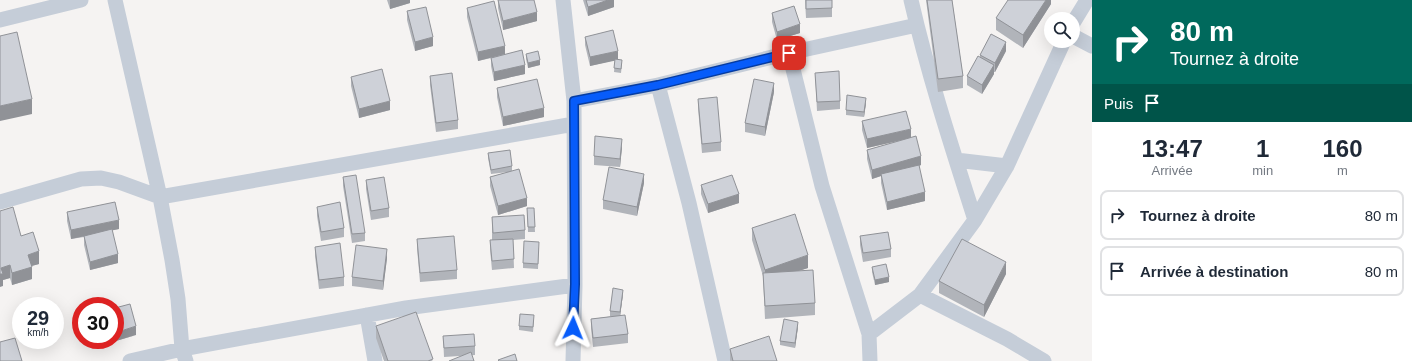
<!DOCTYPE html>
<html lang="fr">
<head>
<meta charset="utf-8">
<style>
  :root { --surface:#fff; --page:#f2f2f3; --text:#1f2937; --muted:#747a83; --line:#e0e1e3 }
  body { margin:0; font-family:Helvetica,sans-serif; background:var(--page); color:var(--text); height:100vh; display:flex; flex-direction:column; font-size:15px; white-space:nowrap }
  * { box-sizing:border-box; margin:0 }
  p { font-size:13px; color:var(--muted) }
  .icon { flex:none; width:22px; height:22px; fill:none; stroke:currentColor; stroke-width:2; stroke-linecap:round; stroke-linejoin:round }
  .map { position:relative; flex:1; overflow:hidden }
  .drawer { display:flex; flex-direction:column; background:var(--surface); width:320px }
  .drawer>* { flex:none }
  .banner { background:#00695c; color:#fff; overflow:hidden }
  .controls { position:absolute; left:1044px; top:12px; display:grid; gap:8px }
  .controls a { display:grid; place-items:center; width:36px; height:36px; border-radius:50%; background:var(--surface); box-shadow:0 4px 16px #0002; font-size:20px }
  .speed { position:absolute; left:12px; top:297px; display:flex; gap:8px; font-size:20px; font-weight:700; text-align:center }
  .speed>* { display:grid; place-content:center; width:52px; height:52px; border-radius:50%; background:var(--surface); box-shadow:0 4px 16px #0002; line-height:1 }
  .speed small { font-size:10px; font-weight:400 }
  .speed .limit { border:6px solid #d22; background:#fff; color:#111 }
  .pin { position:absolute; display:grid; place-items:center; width:34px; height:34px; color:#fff; margin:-17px; border-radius:8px; box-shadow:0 2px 6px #0006 }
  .me { position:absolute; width:44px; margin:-22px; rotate:2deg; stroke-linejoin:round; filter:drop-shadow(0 0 3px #0008) }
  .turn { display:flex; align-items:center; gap:14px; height:84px; padding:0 12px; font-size:18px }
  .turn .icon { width:52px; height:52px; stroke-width:2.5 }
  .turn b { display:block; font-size:28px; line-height:34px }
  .then { display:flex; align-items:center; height:38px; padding:0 12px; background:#0003; gap:8px; font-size:15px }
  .eta { display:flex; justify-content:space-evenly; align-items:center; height:68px; text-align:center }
  .eta b { font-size:24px; font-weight:700; line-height:28px }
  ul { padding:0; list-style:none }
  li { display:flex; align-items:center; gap:12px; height:50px; margin:0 8px 6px; padding:0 4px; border:2px solid var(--line); border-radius:8px }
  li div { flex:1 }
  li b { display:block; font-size:15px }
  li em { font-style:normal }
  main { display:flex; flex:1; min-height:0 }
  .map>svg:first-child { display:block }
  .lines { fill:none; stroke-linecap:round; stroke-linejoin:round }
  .minor { stroke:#c5cdd8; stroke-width:15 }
  .wall { fill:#b1b4ba }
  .shaded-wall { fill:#909297 }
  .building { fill:#ced1d8; stroke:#909297 }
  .route-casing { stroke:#053ca2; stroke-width:10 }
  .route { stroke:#075cfa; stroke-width:7 }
</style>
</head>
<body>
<main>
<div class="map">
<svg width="1092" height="361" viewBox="0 0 1092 361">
  <rect width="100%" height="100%" fill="#f5f3f2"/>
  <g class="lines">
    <!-- minor -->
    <path class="minor" d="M115 0 160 197 172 260 178 299 182 349 186 361
      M563 0 574 101 575 285 573 361
      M911 0C928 74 952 148 975 220
      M0 20 81 0
      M1073 23 1087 0
      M1073 36 1092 46
      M789 53 822 186 869 334 920 295 975 220 1007 166 1064 41
      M658 85 689 203 725 361
      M574 101 658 85 789 53 917 25
      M956 160 1007 166
      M0 202 81 179 101 178 119 182 160 197 574 124
      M920 295 1007 339 1044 361
      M367 315 375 361
      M869 334 870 361
      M130 361 182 349 406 308 575 285"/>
  </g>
  <!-- wall -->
  <path class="wall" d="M387 0H410V3L390 9Z
    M498 0 537 21 503 30 498 8Z
    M583 0H614V7L588 16Z
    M805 0H832V17L806 18Z
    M926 0H952L963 76V88L938 92Z
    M1051 0V4L1023 48 996 30V18Z
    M467 8 505 54 525 74 494 81 491 66V58L478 61 467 17Z
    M407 11 433 46 415 51 407 20Z
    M772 13 800 33 777 40 772 22Z
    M585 37 618 59 622 64 621 73 614 72 615 60 590 66 585 45Z
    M1006 51 995 72H994V74L982 94 967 85V76L980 57V55Z
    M526 54 540 65 528 68 526 59Z
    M815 73 840 101V109L817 111Z
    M430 76 458 120V129L436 132 430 85Z
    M351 77 390 110 359 118 351 86Z
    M497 88 544 117 503 126 497 97Z
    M774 92 765 136 745 132V123Z
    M698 99 721 142V151L702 153 698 108Z
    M866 103 864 117 846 115V110Z
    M862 121 911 138 921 165 919 166 925 201 887 210 881 183V176L872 179 867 159V150L902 140 867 148 862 130Z
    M622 147 620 167 594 165V156Z
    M488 153 512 166V170L527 206 498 215 490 186V177L508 172 491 174 488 158Z
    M343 177 365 233V241L352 243 343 186Z
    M366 180 389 208V217L371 220 366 189Z
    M644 183 637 216 603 209V200Z
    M701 185 739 203 708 213 701 194Z
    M317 207 344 228V237L321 241 317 216Z
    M527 208H534L535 232H528Z
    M0 211 21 236 39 264 31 266 32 279 12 285 10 278 3 280V286Z
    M67 212 119 229 112 230 118 263 90 270 84 245V237L71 239 67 221Z
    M492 217 525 230V239L513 240 514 268 492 270 490 249V240H492Z
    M752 228 808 268 798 271 815 303V315L765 319 763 276 752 240Z
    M860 236 891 249V257L863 262 860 245Z
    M417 239 457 270V279L420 282 417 248Z
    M315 247 344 277V286L319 289 315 256Z
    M539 247 538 269 523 268V263Z
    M387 258 383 290 352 286V277Z
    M872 267 889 282 875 285 872 272Z
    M1006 274 984 317 939 293V281Z
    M623 294 620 316 628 334V343L593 347 591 328V319L614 316H610V311Z
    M534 320 533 332 519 330V326Z
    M376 326 433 361H384L376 338Z
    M798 327 795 348 780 345V341Z
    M136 335 99 346 97 340H115Z
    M443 336 475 346V355L444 357Z
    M730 349 777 361H730Z"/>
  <!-- shaded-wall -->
  <path class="shaded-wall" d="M390 0H410V3L390 9Z
    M608 0H614V7L588 16V7Z
    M1046 0H1051V4L1023 48V35Z
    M537 12V21L503 30V21Z
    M800 24V33L777 40V32Z
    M433 37V46L415 51V42Z
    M1006 42V51L995 72V63Z
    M505 46V54L478 61V52Z
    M618 51V60L590 66V57Z
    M540 60V65L528 68V63Z
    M525 65V74L494 81V72Z
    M994 65V74L982 94V85Z
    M774 83V92L765 136V127Z
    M866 98V103L864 117V112Z
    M32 99V114L0 121V106Z
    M390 101V110L359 118V109Z
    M544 108V117L503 126V117Z
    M911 129V138L867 148V139Z
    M622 139V147L620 167V159Z
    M921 156V165L881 176V174V176L872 179V170Z
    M644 174V183L637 216V207Z
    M925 192V201L887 210V202Z
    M739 194V203L708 213V204Z
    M527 198V206L498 215V206Z
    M119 220V229L71 239V230Z
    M387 249V258L383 290V281Z
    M39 251V264L28 267V255Z
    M118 254V263L90 270V262Z
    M808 255V268L765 282V270Z
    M1006 262V274L984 317V305Z
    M10 265V278L3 280V286L0 287V274L1 268Z
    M32 267V279L12 285V273Z
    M889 277V282L875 285V280Z
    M623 290V294L620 317V312Z
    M798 322V327L795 348V343Z
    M136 326V335L99 346V340H115V333Z"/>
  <!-- building -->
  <path class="building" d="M498 0H534L537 12 503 21Z
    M586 0H608L588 7Z
    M806 0H832V8L806 9Z
    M927 0H952L963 76 938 79Z
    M1008 0H1046L1023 35 996 18Z
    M494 1 505 46 478 52 467 8Z
    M794 6 800 24 777 32 772 13Z
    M426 7 433 37 415 42 407 11Z
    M613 30 618 51 590 57 585 37Z
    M17 32 32 99 0 106V36Z
    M991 34 1006 42 995 63 980 55Z
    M522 50 525 65 494 72 491 58Z
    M538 51 540 60 528 63 526 54Z
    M978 56 994 65 982 85 967 76Z
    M615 59 622 60 621 69 614 68Z
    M382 69 390 101 359 109 351 77Z
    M839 71 840 101 817 102 815 73Z
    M452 73 458 120 436 123 430 76Z
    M537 79 544 108 503 117 497 88Z
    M754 79 774 83 765 127 745 123Z
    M847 95 866 98 864 112 846 110Z
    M717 97 721 142 702 144 698 99Z
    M906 111 911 129 867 139 862 121Z
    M595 136 622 139 620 159 594 156Z
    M916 136 921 156 872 170 867 150Z
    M510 150 512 166 491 170 488 153Z
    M919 165 925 192 887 202 881 174Z
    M609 167 644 174 637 207 603 200Z
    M519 169 527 198 498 206 490 177Z
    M356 175 365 233 352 234 343 177Z
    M732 175 739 194 708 204 701 185Z
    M384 177 389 208 371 211 366 180Z
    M115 202 119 220 71 230 67 212Z
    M340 202 344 228 321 232 317 207Z
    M13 207 21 236 33 232 39 251 28 255 32 267 12 273 10 265 1 268 3 274H0V211Z
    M527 208H534L535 227H528Z
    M795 214 808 255 765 270 752 228Z
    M524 215 525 230 493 233 492 217Z
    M112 229 118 254 90 262 84 236Z
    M888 232 891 249 863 253 860 236Z
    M454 236 457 270 420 273 417 239Z
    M513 239 514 259 492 261 490 240Z
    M962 239 1006 262 984 305 939 281Z
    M524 241 539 242 538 264 523 263Z
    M340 243 344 277 319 280 315 247Z
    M356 245 387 249 383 281 352 277Z
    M886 264 889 277 875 280 872 267Z
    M813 270 815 303 765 306 763 273Z
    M613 288 623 290 620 312 610 311Z
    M130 304 136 326 115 333V308Z
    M416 312 433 359 428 361H388L376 326Z
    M520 314 534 315 533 327 519 326Z
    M625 315 628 334 593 338 591 319Z
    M784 319 798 322 795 343 780 341Z
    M474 334 475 346 444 348 443 336Z
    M769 336 777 361H733L730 349Z
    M15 338 22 361H0V342Z
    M471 352 474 361H449Z
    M515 354 517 361H499L498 360Z"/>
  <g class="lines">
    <defs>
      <path id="route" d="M573 328 575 284 574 101 658 85 789 53"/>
    </defs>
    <!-- route casing -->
    <use href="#route" class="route-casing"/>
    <!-- route -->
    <use href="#route" class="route"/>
  </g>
</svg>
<div class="controls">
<a><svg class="icon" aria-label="search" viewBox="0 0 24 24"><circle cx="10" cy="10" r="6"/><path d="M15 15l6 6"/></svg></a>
</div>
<div class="speed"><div>29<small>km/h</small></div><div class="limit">30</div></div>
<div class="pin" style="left:789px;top:53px;background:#d93025"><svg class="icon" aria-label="arrive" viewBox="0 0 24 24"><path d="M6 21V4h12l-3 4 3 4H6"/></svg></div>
<svg class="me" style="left:573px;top:328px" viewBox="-20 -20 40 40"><path d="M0-17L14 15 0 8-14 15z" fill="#075cfa" stroke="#fff" stroke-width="4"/></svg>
</div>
<section class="drawer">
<div class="banner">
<div class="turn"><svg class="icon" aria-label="right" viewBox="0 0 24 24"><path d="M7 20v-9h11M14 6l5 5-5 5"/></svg><div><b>80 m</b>Tournez à droite</div></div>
<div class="then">Puis<svg class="icon" aria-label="arrive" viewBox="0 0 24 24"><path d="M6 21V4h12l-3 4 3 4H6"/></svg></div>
</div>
<div class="eta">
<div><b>13:47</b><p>Arrivée</p></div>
<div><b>1</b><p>min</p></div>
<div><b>160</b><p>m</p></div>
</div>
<ul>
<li><svg class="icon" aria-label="right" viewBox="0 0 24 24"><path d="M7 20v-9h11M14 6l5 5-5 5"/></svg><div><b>Tournez à droite</b></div><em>80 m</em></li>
<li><svg class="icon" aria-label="arrive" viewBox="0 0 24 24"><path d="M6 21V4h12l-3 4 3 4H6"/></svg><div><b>Arrivée à destination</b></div><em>80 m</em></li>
</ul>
</section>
</main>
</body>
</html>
